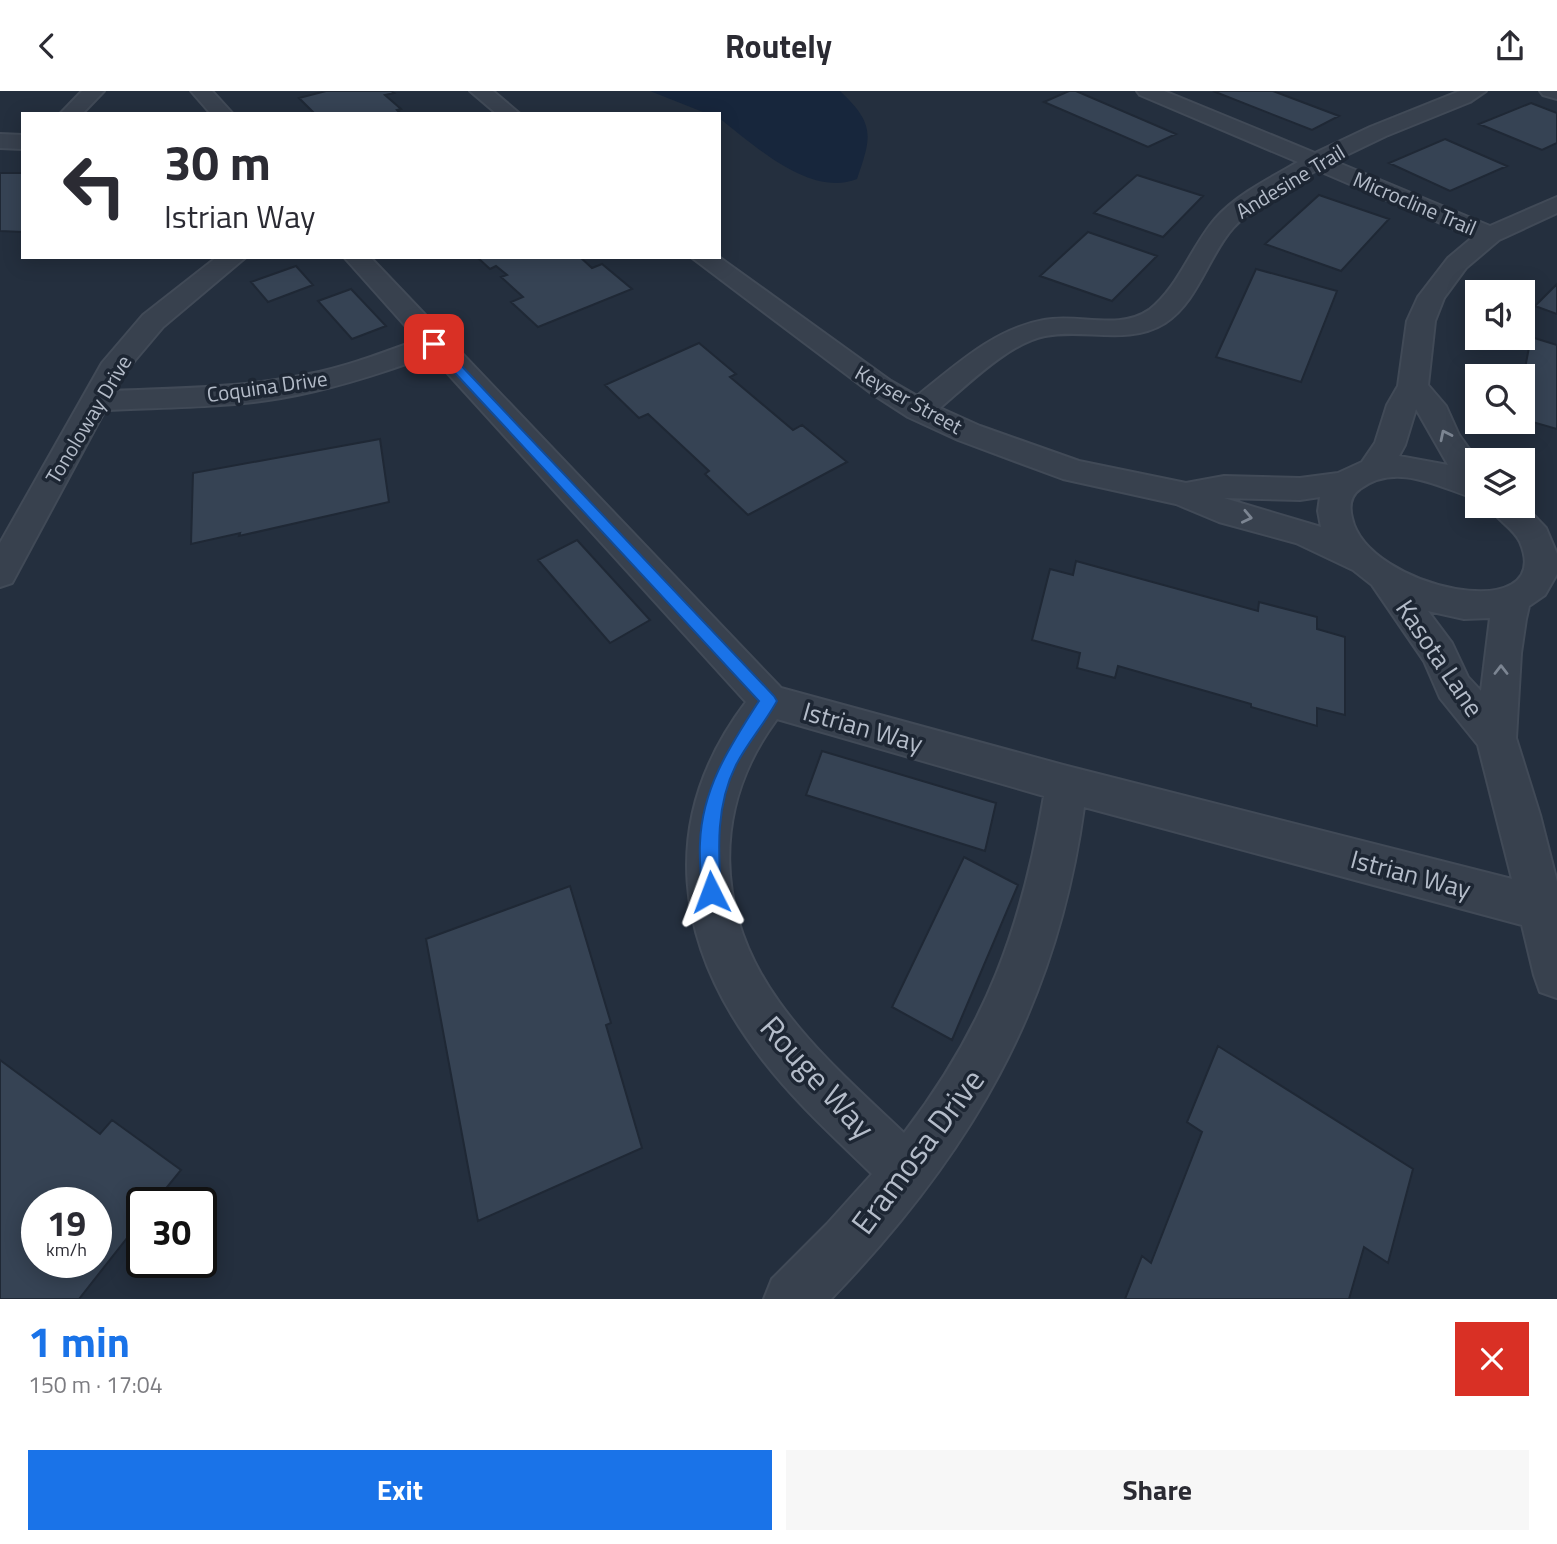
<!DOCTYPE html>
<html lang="en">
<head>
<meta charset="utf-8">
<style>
  :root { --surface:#fff; --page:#f7f7f7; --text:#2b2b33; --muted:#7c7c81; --accent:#1a73e8 }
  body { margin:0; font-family:"Titillium Web",sans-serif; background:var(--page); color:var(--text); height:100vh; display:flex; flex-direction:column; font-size:26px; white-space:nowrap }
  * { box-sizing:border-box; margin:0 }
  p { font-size:23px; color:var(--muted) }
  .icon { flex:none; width:38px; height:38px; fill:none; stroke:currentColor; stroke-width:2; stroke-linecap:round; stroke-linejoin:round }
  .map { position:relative; height:1208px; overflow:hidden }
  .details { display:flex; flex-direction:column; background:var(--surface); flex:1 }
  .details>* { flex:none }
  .top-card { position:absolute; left:21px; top:21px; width:700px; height:147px; border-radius:0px; box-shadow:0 4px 18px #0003; background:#fff; color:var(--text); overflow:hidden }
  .controls { position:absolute; left:1465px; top:189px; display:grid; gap:14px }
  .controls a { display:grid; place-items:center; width:70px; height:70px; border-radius:0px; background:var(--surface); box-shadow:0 4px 18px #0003; font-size:35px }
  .speed { position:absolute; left:21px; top:1096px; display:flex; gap:14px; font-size:35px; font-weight:700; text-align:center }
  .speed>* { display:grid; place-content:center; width:91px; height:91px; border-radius:50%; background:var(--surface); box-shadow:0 4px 18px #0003; line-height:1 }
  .speed small { font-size:18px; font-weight:400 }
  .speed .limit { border:4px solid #111; border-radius:10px; background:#fff; color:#111 }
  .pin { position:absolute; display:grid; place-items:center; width:60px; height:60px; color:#fff; margin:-30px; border-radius:14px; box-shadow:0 4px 10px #0006 }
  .me { position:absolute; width:77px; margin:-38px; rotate:357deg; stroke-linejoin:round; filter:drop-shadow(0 0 5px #0008) }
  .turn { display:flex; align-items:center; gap:24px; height:147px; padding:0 28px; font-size:32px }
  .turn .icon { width:91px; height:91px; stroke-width:2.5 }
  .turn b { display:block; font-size:49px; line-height:60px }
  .round { display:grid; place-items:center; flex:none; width:74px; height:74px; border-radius:0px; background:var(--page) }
  .headline { display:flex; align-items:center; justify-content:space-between; height:119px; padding:0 28px }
  h1 { font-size:42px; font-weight:700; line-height:52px; color:var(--accent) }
  .primary-button { display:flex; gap:14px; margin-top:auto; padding:14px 28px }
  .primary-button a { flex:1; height:80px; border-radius:0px; background:var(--accent); color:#fff; font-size:28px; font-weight:700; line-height:80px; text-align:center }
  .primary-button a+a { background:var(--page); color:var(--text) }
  header { display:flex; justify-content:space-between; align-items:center; height:91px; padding:0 28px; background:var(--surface); font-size:32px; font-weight:700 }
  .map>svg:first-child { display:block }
  .water { fill:#17263c }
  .building { fill:#364354; stroke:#1f2835; stroke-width:2; fill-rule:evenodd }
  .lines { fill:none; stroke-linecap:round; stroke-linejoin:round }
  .minor-casing { stroke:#414a57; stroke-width:4 }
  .minor { fill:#38414e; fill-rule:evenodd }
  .oneway { stroke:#7c8592 }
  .route { fill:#1a73e8; stroke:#114b97; stroke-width:2 }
  .labels { text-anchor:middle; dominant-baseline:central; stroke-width:7; stroke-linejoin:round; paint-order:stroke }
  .far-street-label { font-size:21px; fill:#b4bcc9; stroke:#1d2633 }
  .street-label { font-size:26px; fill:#b4bcc9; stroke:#1d2633 }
  .near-street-label { font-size:32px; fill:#b4bcc9; stroke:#1d2633 }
</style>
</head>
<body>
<header><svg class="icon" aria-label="back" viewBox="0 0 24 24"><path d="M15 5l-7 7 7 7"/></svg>Routely<svg class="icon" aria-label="share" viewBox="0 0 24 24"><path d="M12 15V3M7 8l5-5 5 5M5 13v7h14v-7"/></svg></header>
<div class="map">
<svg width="1557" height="1208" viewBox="0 0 1557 1208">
  <rect width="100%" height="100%" fill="#242f3e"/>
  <!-- water -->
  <path class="water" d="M650 0H840C875 33 872 45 857 88 810 107 754 54 719 27V23H708Z"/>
  <!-- building -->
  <path class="building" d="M326 0H391L394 2 385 4 401 18 397 19 401 23H315L299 7Z
    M1069 0H1076L1176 43 1148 56 1044 11Z
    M1213 0H1273L1339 25 1312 39Z
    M1531 12 1557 22V52L1542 59 1479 33Z
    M1445 48 1507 75 1450 100 1389 72Z
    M0 82H23V141L0 140Z
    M1137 84 1203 105 1163 146 1094 122Z
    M1319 104 1389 128 1341 180 1265 153Z
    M1088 141 1157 165 1112 210 1040 185Z
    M477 166H580L592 177 602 173 632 198 538 236 511 211 523 206 501 186 507 184 496 175 490 178Z
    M296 175 313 194 268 211 251 191Z
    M1256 178 1337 200 1301 291 1216 266Z
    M1557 193V223L1535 215Z
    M351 198 386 235 352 248 318 210Z
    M1531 246 1557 254V338L1522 328V293Z
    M699 252 736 283 730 286 793 339 802 334 847 371 748 424 705 383 709 380 648 323 639 327 605 294Z
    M380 348 389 411 239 445 240 442 191 453 193 382Z
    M577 449 650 529 610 552 538 469Z
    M1076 470 1258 520 1259 511 1317 526V538L1345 546V624L1317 617V635L1251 616V613L1118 575 1115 587 1077 577 1080 562 1032 549 1050 478 1073 484Z
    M822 660 996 712 985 760 806 704Z
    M964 766 1018 794 952 949 892 916Z
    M570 795 611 932 606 934 642 1057 478 1130 426 848Z
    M1218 955 1413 1078 1388 1172 1364 1156 1349 1208H1125L1142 1165 1151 1172 1202 1041 1187 1031Z
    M0 969 100 1043 112 1029 181 1079 155 1111H142V1128L79 1208H0ZM37 1111H96V1171H37Z"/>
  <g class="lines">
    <defs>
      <path id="minor" d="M82 0H104L82 23H60Z
        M191 0H212L233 23H211Z
        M470 0H493L520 23H497Z
        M1137 0H1164L1315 62 1370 36 1460 0H1486L1470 11 1386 45 1334 70 1490 135 1557 106V122L1499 149 1466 177 1444 207 1435 230 1428 294 1446 315 1459 344 1477 369V408C1440 397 1397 370 1360 398 1350 405 1349 415 1352 427 1367 498 1557 537 1520 451 1513 436 1496 429 1489 415H1522V412L1546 437 1557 463V483L1545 504 1529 515 1526 528 1521 562 1516 647 1540 724 1557 791V907L1540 901 1534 884 1522 834 1084 716C1057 916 970 1064 831 1208H764L772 1188 827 1133 872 1083C834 1046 794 1010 762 968 674 854 657 729 746 611L431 264C382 282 333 298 281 307 223 317 163 316 105 319L12 492 0 496V452L102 272 143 224 217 166H246L163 236 125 281 115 300C180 297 245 297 309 283 346 276 382 262 418 249L344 166H370L781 597 1067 675 1512 788 1478 654 1440 607 1424 570 1372 494 1353 479 1296 452 1219 431 1176 413 1063 388 958 349 908 326 871 302 691 166H719L891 290 917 305C956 274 994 238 1044 229 1077 222 1119 240 1149 219 1178 197 1191 156 1215 128 1236 104 1270 87 1298 71L1140 4ZM1317 79 1473 146 1448 167 1418 206 1407 230 1398 295 1387 314 1375 352 1362 371 1338 382 1300 387 1224 385 1186 392 1079 370 980 335 940 317C967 294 1009 252 1045 245 1085 237 1128 255 1165 232 1198 211 1208 165 1233 137 1256 112 1288 95 1317 79ZM1416 318 1448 374 1399 365 1405 354ZM1320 406 1318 420 1321 436 1224 407 1300 409ZM1428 520 1464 528 1490 527 1481 600 1468 586 1452 552ZM777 628 1044 705C1022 836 986 935 904 1042 861 1001 814 960 779 911 715 822 711 717 777 628Z
        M1540 0H1557V8L1543 4Z
        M0 43 23 44V58L0 57Z"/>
    </defs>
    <!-- minor casing -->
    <use href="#minor" class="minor-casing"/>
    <!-- minor -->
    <use href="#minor" class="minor"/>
  </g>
  <!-- one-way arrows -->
  <defs><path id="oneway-chevron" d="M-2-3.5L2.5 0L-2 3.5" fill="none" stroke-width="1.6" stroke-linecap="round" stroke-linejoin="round" transform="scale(1.75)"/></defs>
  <g class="oneway">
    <use href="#oneway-chevron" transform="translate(1445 344) rotate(-116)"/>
    <use href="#oneway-chevron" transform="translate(1247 426) rotate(12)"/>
    <use href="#oneway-chevron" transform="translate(1501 579) rotate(-90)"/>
  </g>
  <!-- route -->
  <path class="route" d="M434 249 438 250 774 605 777 610C765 632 748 651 736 674 716 714 718 757 721 801L718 807 711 809 705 807 702 801C701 785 699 768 700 752 702 697 730 655 759 610L430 255 428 253Z"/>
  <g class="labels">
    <!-- far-street labels -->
    <g class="far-street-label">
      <text transform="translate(1290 90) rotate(-31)">Andesine Trail</text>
      <text transform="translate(1415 112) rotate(23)">Microcline Trail</text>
      <text transform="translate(267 295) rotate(-8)">Coquina Drive</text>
      <text transform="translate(909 308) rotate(29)">Keyser Street</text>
      <text transform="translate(88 328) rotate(-59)">Tonoloway Drive</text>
    </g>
    <!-- street labels -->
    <g class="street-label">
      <text transform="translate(1440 567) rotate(56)">Kasota Lane</text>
      <text transform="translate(863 636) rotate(16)">Istrian Way</text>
      <text transform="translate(1411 783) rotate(15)">Istrian Way</text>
    </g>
    <!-- near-street labels -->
    <g class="near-street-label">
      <text transform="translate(818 986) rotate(48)">Rouge Way</text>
      <text transform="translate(917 1060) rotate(-53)">Eramosa Drive</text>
    </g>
  </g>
</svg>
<div class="controls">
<a><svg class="icon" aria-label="sound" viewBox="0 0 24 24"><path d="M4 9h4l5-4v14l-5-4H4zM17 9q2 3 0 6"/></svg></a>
<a><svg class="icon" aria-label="search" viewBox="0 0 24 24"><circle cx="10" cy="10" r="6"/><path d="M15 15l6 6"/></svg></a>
<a><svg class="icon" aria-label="layers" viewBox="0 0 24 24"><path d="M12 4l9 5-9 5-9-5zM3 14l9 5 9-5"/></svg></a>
</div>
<div class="speed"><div>19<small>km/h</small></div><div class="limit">30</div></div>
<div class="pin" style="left:434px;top:253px;background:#d93025"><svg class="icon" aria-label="arrive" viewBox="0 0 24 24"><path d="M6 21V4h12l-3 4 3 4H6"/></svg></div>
<svg class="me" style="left:711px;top:801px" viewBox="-20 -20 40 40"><path d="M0-17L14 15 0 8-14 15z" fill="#1a73e8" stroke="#fff" stroke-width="4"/></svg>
<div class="top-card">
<div class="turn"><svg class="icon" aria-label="left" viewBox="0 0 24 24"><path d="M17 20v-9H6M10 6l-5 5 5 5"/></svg><div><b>30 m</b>Istrian Way</div></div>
</div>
</div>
<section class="details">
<div class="headline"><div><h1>1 min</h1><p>150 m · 17:04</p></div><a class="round" style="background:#d93025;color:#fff"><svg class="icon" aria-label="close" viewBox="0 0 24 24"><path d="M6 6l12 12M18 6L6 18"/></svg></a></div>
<div class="primary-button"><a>Exit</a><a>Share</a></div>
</section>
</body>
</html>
